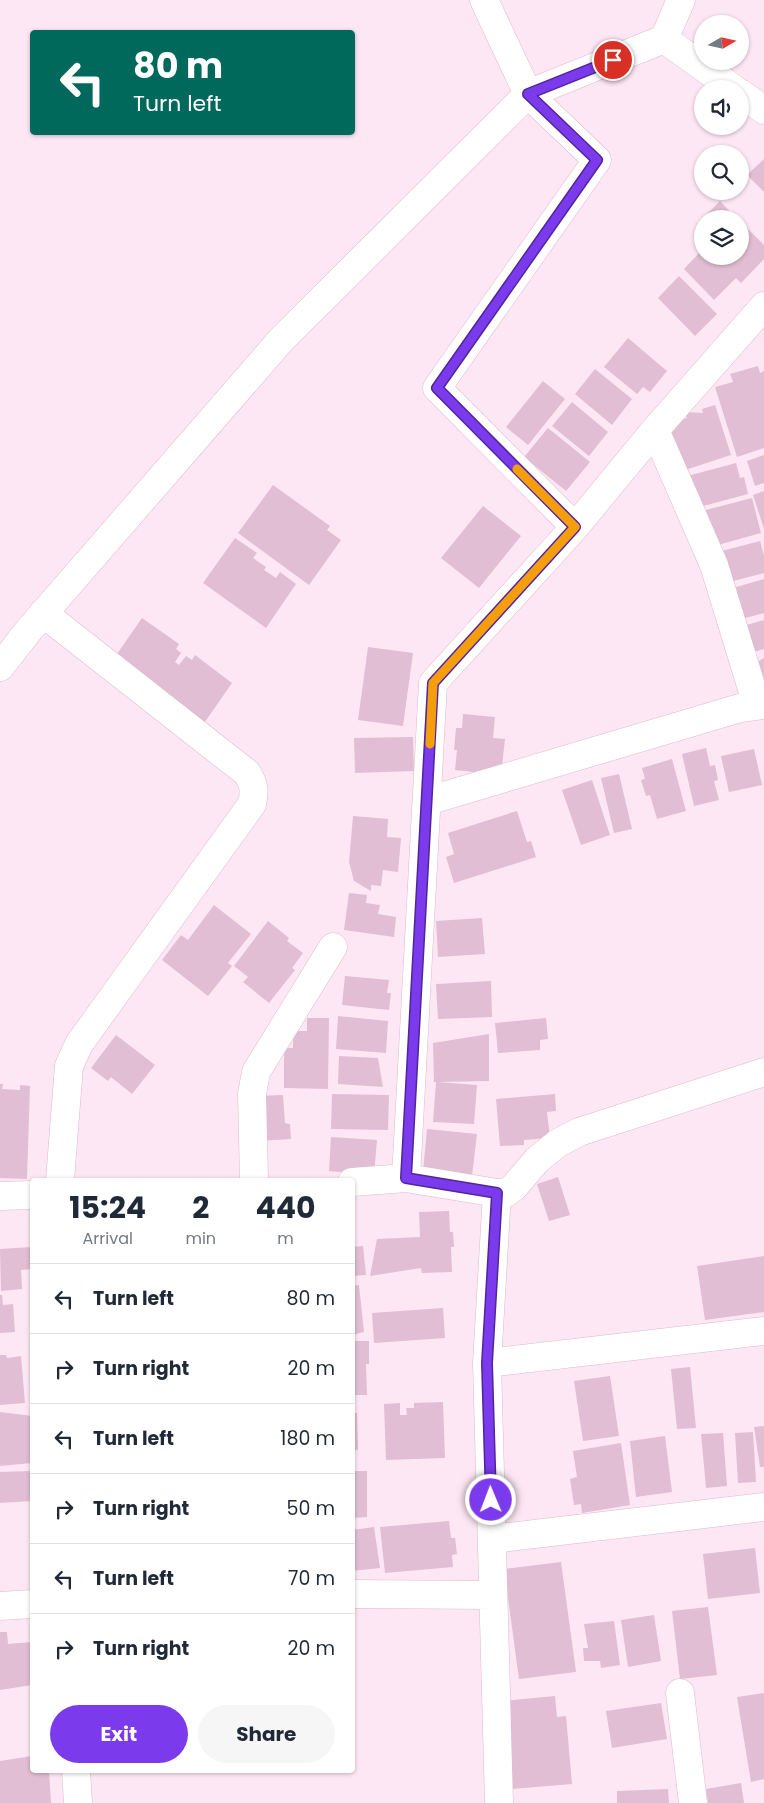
<!DOCTYPE html>
<html lang="en">
<head>
<meta charset="utf-8">
<style>
  :root { --surface:#fff; --page:#f6f6f7; --text:#1f2937; --muted:#747a83; --line:#e0e1e3; --accent:#7c3aed }
  body { margin:0; font-family:Poppins,sans-serif; background:var(--page); color:var(--text); height:100vh; display:flex; flex-direction:column; font-size:19px; white-space:nowrap }
  * { box-sizing:border-box; margin:0 }
  p { font-size:16px; color:var(--muted) }
  .icon { flex:none; width:28px; height:28px; fill:none; stroke:currentColor; stroke-width:2; stroke-linecap:round; stroke-linejoin:round }
  .map { position:relative; flex:1; overflow:hidden }
  .sheet { position:absolute; left:30px; top:1178px; width:325px; height:595px; display:flex; flex-direction:column; background:var(--surface); border-radius:5px; box-shadow:0 1px 4px #0004 }
  .sheet>* { flex:none }
  .hud { position:absolute; left:30px; top:30px; width:325px; height:105px; border-radius:5px; box-shadow:0 1px 4px #0004; background:#00695c; color:#fff; overflow:hidden }
  .needle { width:32px; rotate:81deg }
  .buttons { position:absolute; left:694px; top:15px; display:grid; gap:10px }
  .buttons a { display:grid; place-items:center; width:55px; height:55px; border-radius:50%; background:var(--surface); box-shadow:0 1px 4px #0004; font-size:25px }
  .pin { position:absolute; display:grid; place-items:center; width:42px; height:42px; color:#fff; margin:-21px; border:2px solid #fff; border-radius:50%; box-shadow:0 1px 5px #0007 }
  .me { position:absolute; width:55px; margin:-28px; rotate:359deg; stroke-linejoin:round; filter:drop-shadow(0 0 4px #0008) }
  .turn { display:flex; align-items:center; gap:18px; height:105px; padding:0 20px; font-size:22px }
  .turn .icon { width:65px; height:65px; stroke-width:2.5 }
  .turn b { display:block; font-size:35px; line-height:42px }
  .eta { display:flex; justify-content:space-evenly; align-items:center; height:85px; text-align:center }
  .eta b { font-size:30px; font-weight:700; line-height:35px }
  .button { display:flex; gap:10px; margin-top:auto; padding:10px 20px }
  .button a { flex:1; height:58px; border-radius:30px; background:var(--accent); color:#fff; font-size:20px; font-weight:700; line-height:58px; text-align:center }
  .button a+a { background:var(--page); color:var(--text) }
  ul { padding:0; list-style:none }
  li { display:flex; align-items:center; gap:15px; height:70px; padding:0 20px; border-top:1px solid var(--line) }
  li div { flex:1 }
  li b { display:block; font-size:19px }
  li em { font-style:normal }
  .map>svg:first-child { display:block }
  .building { fill:#e1bed3 }
  .lines { fill:none; stroke-linecap:round; stroke-linejoin:round }
  .minor-casing { stroke:#ddbad0; stroke-width:29 }
  .minor { stroke:#fff; stroke-width:28 }
  .route-casing { stroke:#51269a; stroke-width:12 }
  .route { stroke:#7c3aed; stroke-width:9 }
  .slow { stroke:#f59e0b; stroke-width:9 }
</style>
</head>
<body>
<div class="map">
<svg width="764" height="1803" viewBox="0 0 764 1803">
  <rect width="100%" height="100%" fill="#fde7f4"/>
  <!-- building -->
  <path class="building" d="M764 159V192L747 175Z
    M720 201 737 219H702Z
    M740 221 764 245V259L741 283 736 278 714 300 684 269 702 250V256H740Z
    M679 276 717 314 695 336 658 298Z
    M628 338 667 371 650 392 643 387 637 394 604 367Z
    M758 366 760 373 764 371V448L737 457 715 387 733 382 730 374Z
    M595 369 632 399 612 425 575 394Z
    M543 381 565 399 528 445 506 427Z
    M572 402 608 432 589 456 552 426Z
    M715 405 731 455 676 473 661 427 687 418 685 412 703 413 702 409Z
    M548 428 590 462 566 491 524 457Z
    M764 455V483L755 486 747 461Z
    M736 463 740 478 744 477 748 494 692 509 684 477Z
    M273 485 330 526 327 530 341 540 309 585 238 533Z
    M764 491V529L753 495Z
    M752 498 761 533 707 548 698 512Z
    M483 506 521 536 479 588 441 558Z
    M235 538 257 553 253 558 266 567 264 570 276 578 280 572 296 584 266 628 203 583Z
    M760 541 764 556V573L722 584 714 553Z
    M764 579V613L734 621 726 590Z
    M142 618 179 644 176 649 181 653 175 662 179 665 186 656 192 660 195 655 232 683 200 729 110 664Z
    M764 620V649L750 653 743 626Z
    M368 647 413 653 403 726 358 720Z
    M764 658V697L749 667Z
    M463 714 495 717 493 738 505 739 501 775 455 770 457 750H454L456 728H462Z
    M413 737 414 771 355 773 354 738Z
    M706 748 710 766 715 765 718 780 714 781 719 800 694 806 682 754Z
    M754 749 762 785 729 792 721 756Z
    M672 759 686 811 657 819 650 795 646 796 641 780 645 779 642 768Z
    M619 774 632 829 614 833 601 778Z
    M592 780 610 835 581 845 562 790Z
    M517 811 527 842 531 841 536 857 454 883 446 857 454 854 448 833Z
    M353 816 388 819 387 837 401 838 398 872 383 870 381 886 371 885V891L354 881 349 862Z
    M349 893 367 895 366 903 380 905 378 914 396 917 394 937 344 930Z
    M214 905 251 934 228 963 232 966 208 996 162 960 181 935 188 940Z
    M482 918 485 954 438 957 436 921Z
    M268 921 289 938 287 941 303 953 292 968 295 970 269 1003 243 982 248 977 234 966Z
    M345 976 389 980 387 993H391L389 1010 342 1005Z
    M491 981 492 1017 438 1019 436 984Z
    M338 1016 388 1021 386 1053 336 1049Z
    M307 1018H329L328 1089 284 1088V1048H293V1031H307Z
    M546 1018 548 1039 540 1040V1050L498 1053 495 1023Z
    M489 1034V1081L438 1082 477 1085 474 1124 433 1122 436 1082H434L433 1043Z
    M116 1035 155 1065 132 1094 111 1077 108 1081 91 1068Z
    M339 1056 378 1058 383 1087 338 1084Z
    M0 1084H3L2 1089 20 1090V1085L30 1086 27 1179 0 1178Z
    M332 1094 389 1095 388 1130 331 1129Z
    M555 1094 556 1111 547 1112 550 1138 524 1140V1145L500 1146 496 1099Z
    M283 1095 285 1123 290 1124 291 1139 258 1141 256 1096Z
    M427 1129 477 1134 472 1176 423 1171Z
    M331 1137 377 1140 374 1175 329 1171Z
    M558 1177 570 1215 549 1221 537 1184Z
    M449 1211 450 1232H453L454 1247H451L452 1272 422 1273 421 1268 370 1276 377 1239 420 1237 419 1212Z
    M363 1246 366 1275 352 1276V1247Z
    M32 1247V1269L21 1270 22 1289 1 1291 0 1249Z
    M764 1256V1312L705 1320 697 1266Z
    M359 1285 364 1332 352 1335V1286Z
    M0 1295H2L3 1305 13 1304 15 1332 0 1333Z
    M443 1308 445 1338 374 1343 372 1313Z
    M352 1341H369V1364H366L367 1395H352Z
    M0 1355H6L7 1358 21 1356 25 1403 0 1405Z
    M690 1367 696 1428 677 1429 671 1369Z
    M610 1376 619 1436 583 1441 574 1381Z
    M443 1402 445 1458 386 1460 384 1404 400 1403V1415H407L406 1408H414V1403Z
    M0 1412 32 1416V1463L0 1466Z
    M352 1413H357L358 1450H352Z
    M764 1426V1467H760L754 1427Z
    M753 1432 756 1482 738 1483 735 1433Z
    M723 1433 727 1486 706 1488 701 1434Z
    M665 1436 672 1492 636 1497 630 1441Z
    M621 1443 630 1505 582 1513 581 1504 574 1505 570 1479 577 1477 573 1451Z
    M32 1471V1501L0 1503V1472Z
    M353 1471H367V1517L352 1518Z
    M449 1521 451 1538H455L457 1554 452 1555 453 1567 385 1573 380 1527Z
    M374 1527 380 1568 352 1571V1530Z
    M755 1548 760 1593 708 1599 703 1554Z
    M561 1562 576 1672 519 1679 504 1569Z
    M708 1607 717 1675 680 1679 672 1611Z
    M654 1615 661 1661 628 1667 621 1620Z
    M614 1621 620 1665 601 1668 600 1661H584L583 1648H588L584 1624Z
    M0 1632H7L8 1644 32 1642V1685L0 1690Z
    M764 1693V1779L751 1782 737 1697Z
    M555 1696 557 1717 566 1716 572 1784 512 1789 504 1701Z
    M661 1703 667 1739 612 1748 606 1711Z
    M32 1756V1770H49L51 1803H0V1761Z
    M741 1783 744 1803H708L706 1789Z
    M668 1789 669 1803H617V1791Z"/>
  <g class="lines">
    <defs>
      <path id="minor" d="M664 39 681 0
        M740 93 764 110
        M655 430 714 565 757 705
        M575 527 655 430 764 306
        M43 613 247 773C254 784 255 791 252 804L79 1044 69 1066 60 1180
        M0 667 29 630 281 340 528 94 664 39 734 89
        M427 801 740 708 764 705
        M406 1178 497 1193H506L514 1187 537 1160 558 1143 579 1132 764 1072
        M254 1180 252 1094 256 1072 333 947
        M352 1182 406 1178 433 683 575 527 437 388 597 160 528 94 484 0
        M497 1193 487 1363 499 1803
        M0 1196 32 1195
        M487 1363 764 1331
        M492 1539 764 1507
        M352 1594 493 1595
        M0 1606 32 1604
        M680 1693 693 1803
        M76 1770 78 1803"/>
    </defs>
    <!-- minor casing -->
    <use href="#minor" class="minor-casing"/>
    <!-- minor -->
    <use href="#minor" class="minor"/>
  </g>
  <g class="lines">
    <defs>
      <path id="route" d="M491 1500 487 1363 497 1193 406 1178 433 683 575 527 437 388 597 160 528 94 613 60"/>
    </defs>
    <!-- route casing -->
    <use href="#route" class="route-casing"/>
    <!-- route -->
    <use href="#route" class="route"/>
    <!-- slow -->
    <path class="slow" d="M430 744 433 683 575 527 517 469"/>
  </g>
</svg>
<div class="buttons">
<a><svg class="needle" viewBox="-14 -14 28 28"><path d="M0-13l5 13h-10z" fill="#e53935"/><path d="M0 13l5-13h-10z" fill="#747a83"/></svg></a>
<a><svg class="icon" aria-label="sound" viewBox="0 0 24 24"><path d="M4 9h4l5-4v14l-5-4H4zM17 9q2 3 0 6"/></svg></a>
<a><svg class="icon" aria-label="search" viewBox="0 0 24 24"><circle cx="10" cy="10" r="6"/><path d="M15 15l6 6"/></svg></a>
<a><svg class="icon" aria-label="layers" viewBox="0 0 24 24"><path d="M12 4l9 5-9 5-9-5zM3 14l9 5 9-5"/></svg></a>
</div>
<div class="pin" style="left:613px;top:60px;background:#d93025"><svg class="icon" aria-label="arrive" viewBox="0 0 24 24"><path d="M6 21V4h12l-3 4 3 4H6"/></svg></div>
<svg class="me" style="left:491px;top:1500px" viewBox="-20 -20 40 40"><circle r="17" fill="#7c3aed" stroke="#fff" stroke-width="3"/><path d="M0-11L8 9 0 5-8 9z" fill="#fff"/></svg>
<div class="hud">
<div class="turn"><svg class="icon" aria-label="left" viewBox="0 0 24 24"><path d="M17 20v-9H6M10 6l-5 5 5 5"/></svg><div><b>80 m</b>Turn left</div></div>
</div>
<section class="sheet">
<div class="eta">
<div><b>15:24</b><p>Arrival</p></div>
<div><b>2</b><p>min</p></div>
<div><b>440</b><p>m</p></div>
</div>
<ul>
<li><svg class="icon" aria-label="left" viewBox="0 0 24 24"><path d="M17 20v-9H6M10 6l-5 5 5 5"/></svg><div><b>Turn left</b></div><em>80 m</em></li>
<li><svg class="icon" aria-label="right" viewBox="0 0 24 24"><path d="M7 20v-9h11M14 6l5 5-5 5"/></svg><div><b>Turn right</b></div><em>20 m</em></li>
<li><svg class="icon" aria-label="left" viewBox="0 0 24 24"><path d="M17 20v-9H6M10 6l-5 5 5 5"/></svg><div><b>Turn left</b></div><em>180 m</em></li>
<li><svg class="icon" aria-label="right" viewBox="0 0 24 24"><path d="M7 20v-9h11M14 6l5 5-5 5"/></svg><div><b>Turn right</b></div><em>50 m</em></li>
<li><svg class="icon" aria-label="left" viewBox="0 0 24 24"><path d="M17 20v-9H6M10 6l-5 5 5 5"/></svg><div><b>Turn left</b></div><em>70 m</em></li>
<li><svg class="icon" aria-label="right" viewBox="0 0 24 24"><path d="M7 20v-9h11M14 6l5 5-5 5"/></svg><div><b>Turn right</b></div><em>20 m</em></li>
</ul>
<div class="button"><a>Exit</a><a>Share</a></div>
</section>
</div>
</body>
</html>
